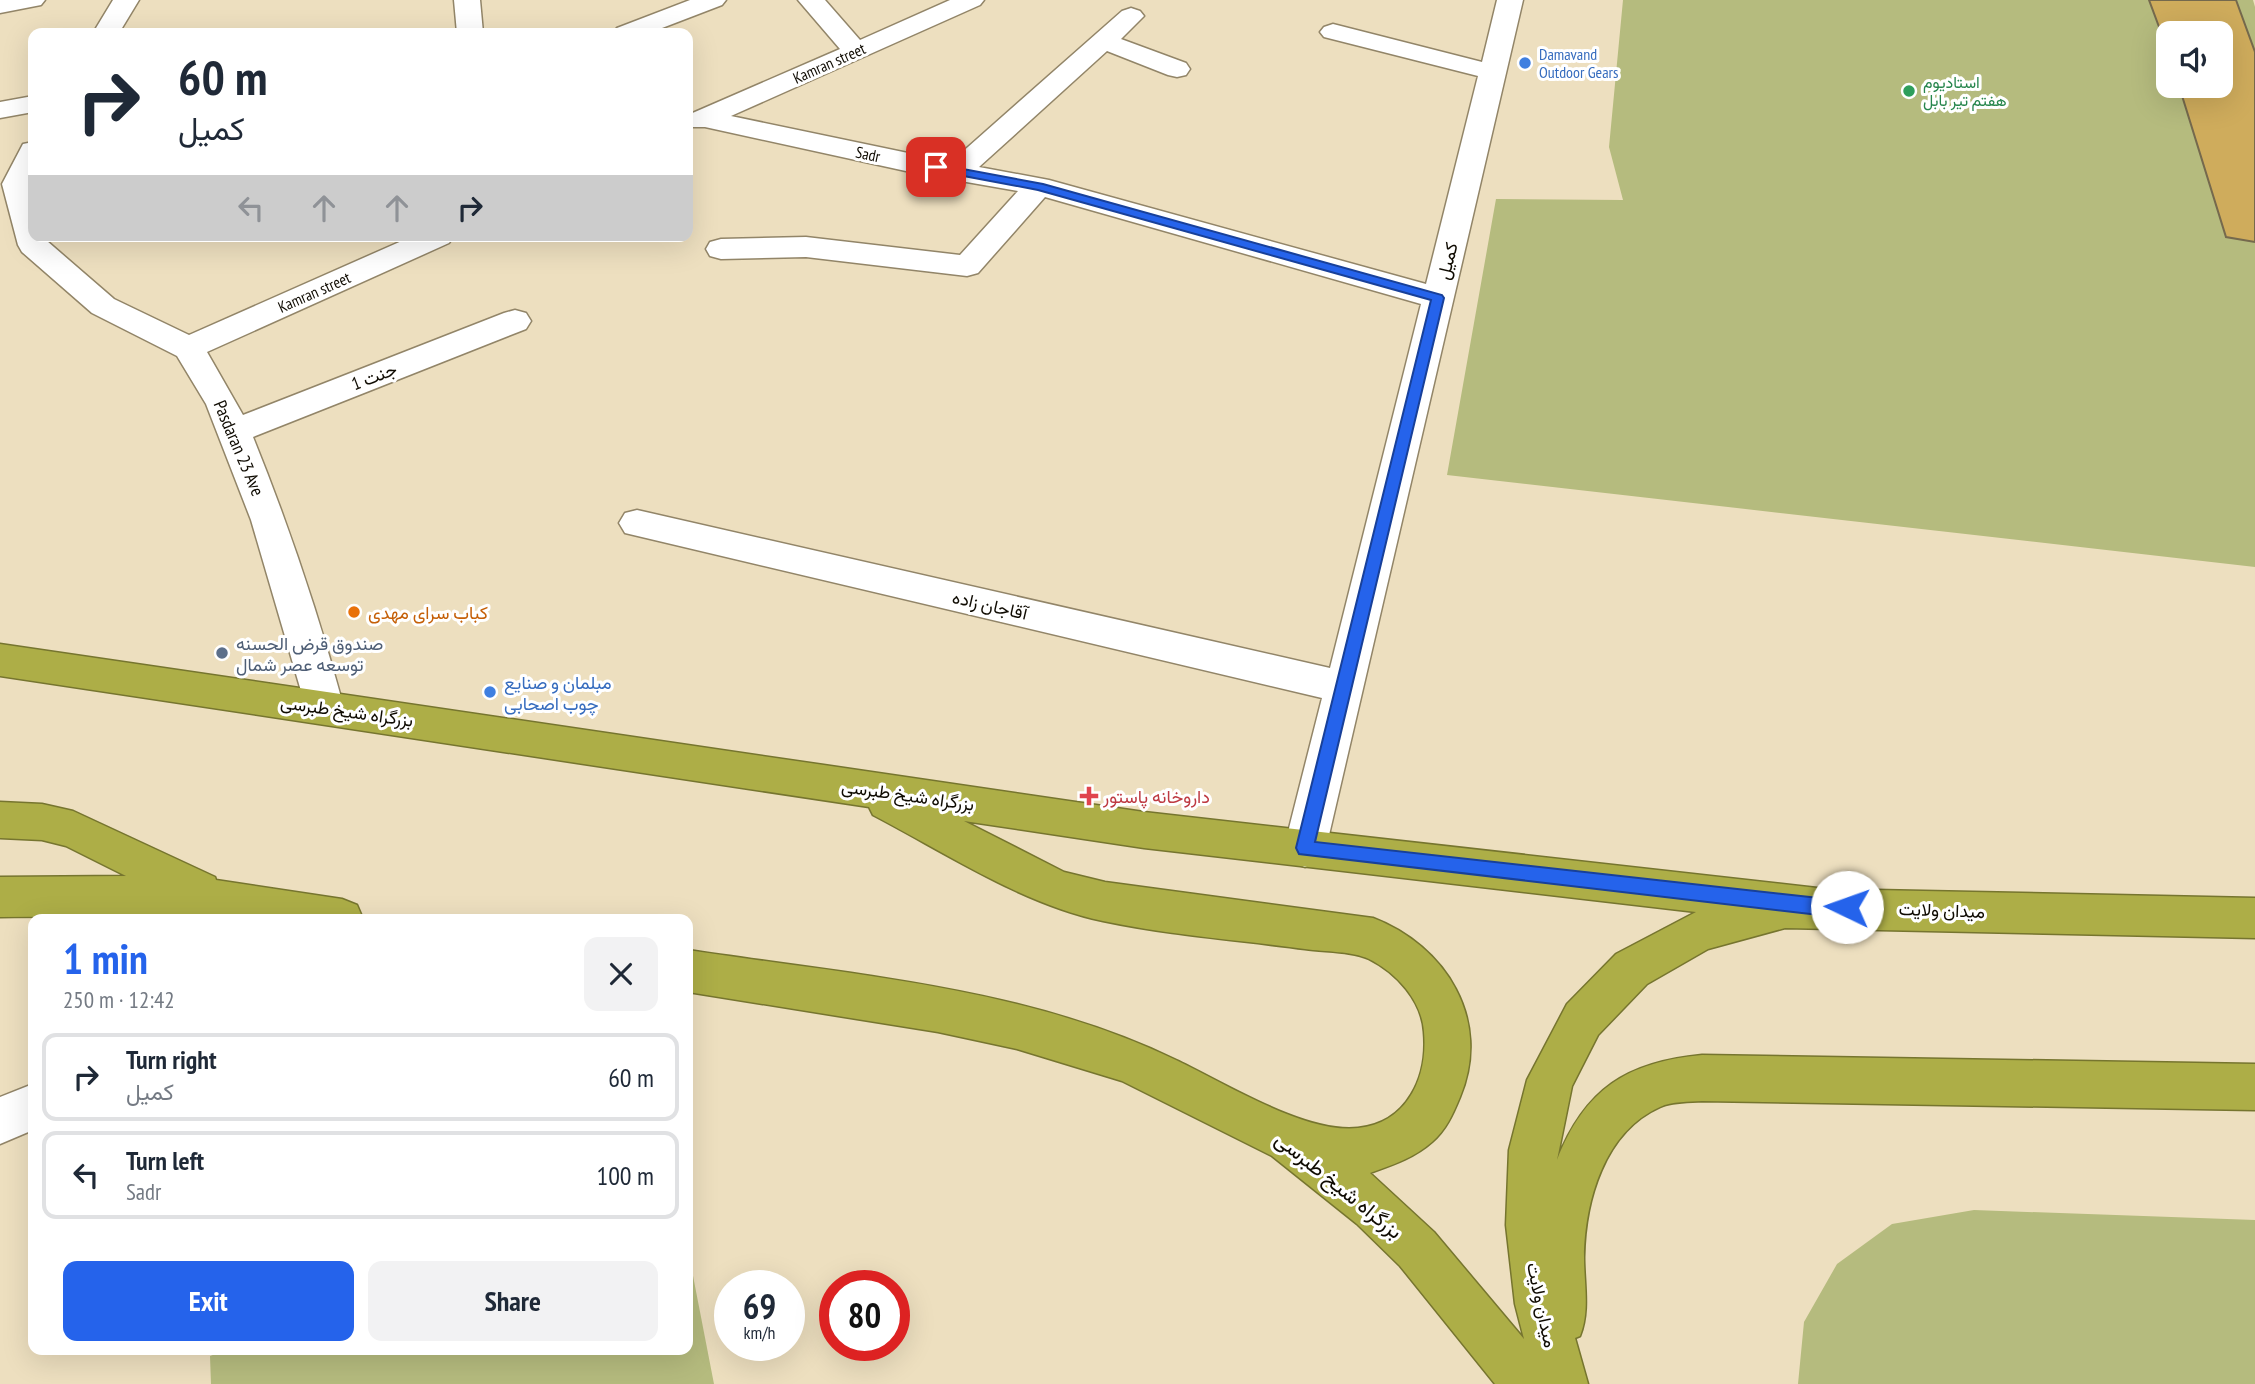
<!DOCTYPE html>
<html lang="en">
<head>
<meta charset="utf-8">
<style>
  :root { --surface:#fff; --page:#f2f2f3; --text:#1f2937; --muted:#747a83; --line:#e0e1e3; --accent:#2563eb }
  body { margin:0; font-family:"PT Sans Narrow",Vazirmatn,sans-serif; background:var(--page); color:var(--text); height:100vh; display:flex; flex-direction:column; font-size:26px; white-space:nowrap }
  * { box-sizing:border-box; margin:0 }
  p { font-size:23px; color:var(--muted) }
  .icon { flex:none; width:38px; height:38px; fill:none; stroke:currentColor; stroke-width:2; stroke-linecap:round; stroke-linejoin:round }
  .map { position:relative; flex:1; overflow:hidden }
  .sheet { position:absolute; left:28px; top:914px; width:665px; height:441px; display:flex; flex-direction:column; background:var(--surface); border-radius:14px; box-shadow:0 7px 28px #0002 }
  .sheet>* { flex:none }
  .guide { position:absolute; left:28px; top:28px; width:665px; height:214px; border-radius:14px; box-shadow:0 7px 28px #0002; background:#fff; color:var(--text); overflow:hidden }
  .controls { position:absolute; left:2156px; top:21px; display:grid; gap:14px }
  .controls a { display:grid; place-items:center; width:77px; height:77px; border-radius:14px; background:var(--surface); box-shadow:0 7px 28px #0002; font-size:35px }
  .speed { position:absolute; left:714px; top:1270px; display:flex; gap:14px; font-size:35px; font-weight:700; text-align:center }
  .speed>* { display:grid; place-content:center; width:91px; height:91px; border-radius:50%; background:var(--surface); box-shadow:0 7px 28px #0002; line-height:1 }
  .speed small { font-size:18px; font-weight:400 }
  .speed .limit { border:10px solid #d22; background:#fff; color:#111 }
  .pin { position:absolute; display:grid; place-items:center; width:60px; height:60px; color:#fff; margin:-30px; border-radius:14px; box-shadow:0 4px 10px #0006 }
  .me { position:absolute; width:77px; margin:-38px; rotate:273deg; stroke-linejoin:round; filter:drop-shadow(0 0 5px #0008) }
  .turn { display:flex; align-items:center; gap:24px; height:147px; padding:0 35px; font-size:32px }
  .turn .icon { width:91px; height:91px; stroke-width:2.5 }
  .turn b { display:block; font-size:49px; line-height:60px }
  .lanes { display:flex; align-items:center; height:66px; padding:0 35px; background:#0003; justify-content:center; gap:35px; direction:ltr }
  .lanes .off { opacity:.35 }
  .round { display:grid; place-items:center; flex:none; width:74px; height:74px; border-radius:14px; background:var(--page) }
  .summary { display:flex; align-items:center; justify-content:space-between; height:119px; padding:0 35px }
  h1 { font-size:42px; font-weight:600; line-height:52px; color:var(--accent) }
  .button { display:flex; gap:14px; margin-top:auto; padding:14px 35px }
  .button a { flex:1; height:80px; border-radius:14px; background:var(--accent); color:#fff; font-size:28px; font-weight:600; line-height:80px; text-align:center }
  .button a+a { background:var(--page); color:var(--text) }
  ul { padding:0; list-style:none }
  li { display:flex; align-items:center; gap:21px; height:88px; margin:0 14px 10px; padding:0 21px; border:4px solid var(--line); border-radius:14px }
  li div { flex:1 }
  li b { display:block; font-size:26px }
  li em { font-style:normal }
  .map>svg:first-child { display:block }
  .green { fill:#b5bb7e; fill-rule:evenodd }
  .building { fill:#cfac5c; stroke:#75694d; stroke-width:2 }
  .lines { fill:none; stroke-linecap:round; stroke-linejoin:round }
  .street-casing { stroke:#928568; stroke-width:3 }
  .highway-casing { stroke:#76752f; stroke-width:3 }
  .street { fill:#fff; fill-rule:evenodd }
  .highway { fill:#adae47; fill-rule:evenodd }
  .route { fill:#2563eb; stroke:#184099; stroke-width:2 }
  .shop-dot { fill:#3f7fe0; stroke:#fff; stroke-width:2.5 }
  .leisure-dot { fill:#2e9e5b; stroke:#fff; stroke-width:2.5 }
  .food-dot { fill:#e8710a; stroke:#fff; stroke-width:2.5 }
  .service-dot { fill:#5c6f8a; stroke:#fff; stroke-width:2.5 }
  .health-dot { fill:#e0444e; stroke:#fff; stroke-width:2.5 }
  .labels { text-anchor:middle; dominant-baseline:central; stroke-width:6; stroke-linejoin:round; paint-order:stroke }
  .far-shop-label { font-size:16px; fill:#366cbe; stroke:#fff; text-anchor:start }
  .far-street-label { font-size:16px; fill:#0f0b02; stroke:#fff }
  .far-leisure-label { font-size:16px; fill:#27864d; stroke:#fff; text-anchor:start }
  .street-label { font-size:18px; fill:#0f0b02; stroke:#fff }
  .food-label { font-size:18px; fill:#c56008; stroke:#fff; text-anchor:start }
  .service-label { font-size:18px; fill:#4e5e75; stroke:#fff; text-anchor:start }
  .shop-label { font-size:18px; fill:#366cbe; stroke:#fff; text-anchor:start }
  .health-label { font-size:18px; fill:#be3a42; stroke:#fff; text-anchor:start }
  .near-street-label { font-size:21px; fill:#0f0b02; stroke:#fff }
</style>
</head>
<body>
<div class="map">
<svg width="2255" height="1384" viewBox="0 0 2255 1384">
  <rect width="100%" height="100%" fill="#eddfbf"/>
  <!-- green -->
  <path class="green" d="M1623 0H2253L2255 7V567L1447 475 1496 199 1623 200 1609 147ZM2168 33H2221V86H2168Z
    M1974 1210 2255 1220V1384H1798L1804 1322 1837 1264 1892 1224Z
    M688 1250 714 1384H211L210 1356 229 1349H688Z"/>
  <!-- building -->
  <path class="building" d="M2149 0H2236L2255 52V242L2226 237 2179 86H2221V33H2168V51Z"/>
  <g class="lines">
    <defs>
      <path id="street" d="M0 0H45L41 5 0 13Z
        M113 0H139L119 33H93Z
        M454 0H480L483 33H457Z
        M690 0H726L722 5 649 33H613L617 28Z
        M798 0H825L860 40 950 0H984L980 5 731 116 951 162 1122 11 1131 8 1140 11 1144 16 1121 39 1186 63 1190 69 1186 75 1177 77 1168 75 1107 51 979 167 1049 180 1426 284 1478 76 1324 37 1320 32 1324 27 1333 24 1482 62 1497 0H1523L1326 848 1320 861 1305 867 1290 861 1284 848 1322 698 625 533 619 523 625 513 637 510 1330 668 1421 304 1045 197 978 273 967 276 806 257 721 259 710 256 706 249 710 242 721 239 806 237 960 255 1018 191 915 173 705 127H688V115L840 49Z
        M33 96V112L0 118V102Z
        M33 142V178L30 184 33 194V236H45L47 241 114 299 189 335 413 236H454L449 243 207 352 243 415 504 313 515 310 526 313 531 321 526 329 253 437C289 526 319 616 344 708L339 720 325 724 311 720 306 708 251 520 206 404 177 356 92 313 22 252 18 245 2 184 23 144Z
        M33 1084V1130L0 1144V1097Z"/>
      <path id="highway" d="M0 644 1144 812 1826 889 2255 898V938L1785 928 1708 949 1647 984 1598 1035 1572 1086 1557 1160C1585 1089 1627 1062 1702 1055L2255 1064V1110L1702 1101C1689 1102 1672 1101 1660 1107 1604 1132 1585 1201 1584 1257 1584 1284 1590 1311 1580 1336L1575 1338 1588 1384H1495L1400 1266 1357 1224 1272 1156 1122 1081 1017 1049 938 1032 688 992V950C851 975 1026 987 1176 1060 1225 1083 1305 1134 1358 1128 1408 1123 1428 1076 1424 1032 1422 1001 1397 973 1369 959 1352 951 1325 952 1305 949 1238 940 1169 935 1103 921 1022 904 946 853 873 815L869 807 0 676ZM964 821 1144 848 1696 912 1616 954 1567 1004 1527 1080 1509 1150 1506 1225 1515 1304 1524 1339 1434 1232 1370 1173C1392 1165 1414 1158 1432 1142 1446 1130 1453 1114 1460 1097 1492 1020 1446 946 1373 918L1105 882 1064 872Z
        M0 802 42 804 73 811 215 877 216 880 342 899 357 905 363 919C242 919 121 915 0 917V877L126 876 66 846 42 840 0 838Z"/>
    </defs>
    <!-- street casing -->
    <use href="#street" class="street-casing"/>
    <!-- highway casing -->
    <use href="#highway" class="highway-casing"/>
    <!-- street -->
    <use href="#street" class="street"/>
    <!-- highway -->
    <use href="#highway" class="highway"/>
  </g>
  <!-- route -->
  <path class="route" d="M936 164 1043 184 1442 295 1444 298 1315 842 1819 898 1853 901 1856 907 1853 913 1819 915 1299 854 1296 848 1431 300 1038 190 932 170 930 167Z"/>
  <!-- markers -->
  <g class="shop-dot">
    <circle cx="1525" cy="63" r="7"/>
    <circle cx="490" cy="692" r="7"/>
  </g>
  <circle class="leisure-dot" cx="1909" cy="91" r="7"/>
  <circle class="food-dot" cx="354" cy="612" r="7"/>
  <circle class="service-dot" cx="222" cy="653" r="7"/>
  <path class="health-dot" d="M1085.5 785.5h7v7h7v7h-7v7h-7v-7h-7v-7h7z"/>
  <g class="labels">
    <!-- far-shop labels -->
    <g class="far-shop-label">
      <text x="1539" y="54">Damavand<tspan x="1539" dy="18">Outdoor Gears</tspan></text>
    </g>
    <!-- far-street labels -->
    <g class="far-street-label">
      <text transform="translate(829 63) rotate(-24)">Kamran street</text>
      <text transform="translate(868 154) rotate(12)">Sadr</text>
      <text transform="translate(314 292) rotate(-24)">Kamran street</text>
    </g>
    <!-- far-leisure labels -->
    <g class="far-leisure-label">
      <text x="1923" y="82">استادیوم<tspan x="1923" dy="18">هفتم تیر بابل</tspan></text>
    </g>
    <!-- street labels -->
    <g class="street-label">
      <text transform="translate(1447 261) rotate(-76)">کمیل</text>
      <text transform="translate(374 376) rotate(-21)">جنت 1</text>
      <text transform="translate(239 448) rotate(67)">Pasdaran 23 Ave</text>
      <text transform="translate(990 605) rotate(13)">آقاجان زاده</text>
      <text transform="translate(347 711) rotate(8)">بزرگراه شیخ طبرسی</text>
      <text transform="translate(908 795) rotate(8)">بزرگراه شیخ طبرسی</text>
      <text transform="translate(1942 910) rotate(2)">میدان ولایت</text>
      <text transform="translate(1542 1305) rotate(78)">میدان ولایت</text>
    </g>
    <!-- food labels -->
    <g class="food-label">
      <text x="368" y="612">کباب سرای مهدی</text>
    </g>
    <!-- service labels -->
    <g class="service-label">
      <text x="236" y="643">صندوق قرض الحسنه<tspan x="236" dy="21">توسعه عصر شمال</tspan></text>
    </g>
    <!-- shop labels -->
    <g class="shop-label">
      <text x="504" y="682">مبلمان و صنایع<tspan x="504" dy="21">چوب اصحابی</tspan></text>
    </g>
    <!-- health labels -->
    <g class="health-label">
      <text x="1103" y="796">داروخانه پاستور</text>
    </g>
    <!-- near-street labels -->
    <g class="near-street-label">
      <text transform="translate(1339 1185) rotate(39)">بزرگراه شیخ طبرسی</text>
    </g>
  </g>
</svg>
<div class="controls">
<a><svg class="icon" aria-label="sound" viewBox="0 0 24 24"><path d="M4 9h4l5-4v14l-5-4H4zM17 9q2 3 0 6"/></svg></a>
</div>
<div class="speed"><div>69<small>km/h</small></div><div class="limit">80</div></div>
<div class="pin" style="left:936px;top:167px;background:#d93025"><svg class="icon" aria-label="arrive" viewBox="0 0 24 24"><path d="M6 21V4h12l-3 4 3 4H6"/></svg></div>
<svg class="me" style="left:1847px;top:907px" viewBox="-20 -20 40 40"><circle r="19" fill="#fff"/><path d="M0-13L10 11 0 6-10 11z" fill="#2563eb"/></svg>
<div class="guide">
<div class="turn"><svg class="icon" aria-label="right" viewBox="0 0 24 24"><path d="M7 20v-9h11M14 6l5 5-5 5"/></svg><div><b>60 m</b>کمیل</div></div>
<div class="lanes"><svg class="icon off" aria-label="left" viewBox="0 0 24 24"><path d="M17 20v-9H6M10 6l-5 5 5 5"/></svg><svg class="icon off" aria-label="ahead" viewBox="0 0 24 24"><path d="M12 20V5M6 11l6-6 6 6"/></svg><svg class="icon off" aria-label="ahead" viewBox="0 0 24 24"><path d="M12 20V5M6 11l6-6 6 6"/></svg><svg class="icon" aria-label="right" viewBox="0 0 24 24"><path d="M7 20v-9h11M14 6l5 5-5 5"/></svg></div>
</div>
<section class="sheet">
<div class="summary"><div><h1>1 min</h1><p>250 m · 12:42</p></div><a class="round"><svg class="icon" aria-label="close" viewBox="0 0 24 24"><path d="M6 6l12 12M18 6L6 18"/></svg></a></div>
<ul>
<li><svg class="icon" aria-label="right" viewBox="0 0 24 24"><path d="M7 20v-9h11M14 6l5 5-5 5"/></svg><div><b>Turn right</b><p>کمیل</p></div><em>60 m</em></li>
<li><svg class="icon" aria-label="left" viewBox="0 0 24 24"><path d="M17 20v-9H6M10 6l-5 5 5 5"/></svg><div><b>Turn left</b><p>Sadr</p></div><em>100 m</em></li>
</ul>
<div class="button"><a>Exit</a><a>Share</a></div>
</section>
</div>
</body>
</html>
